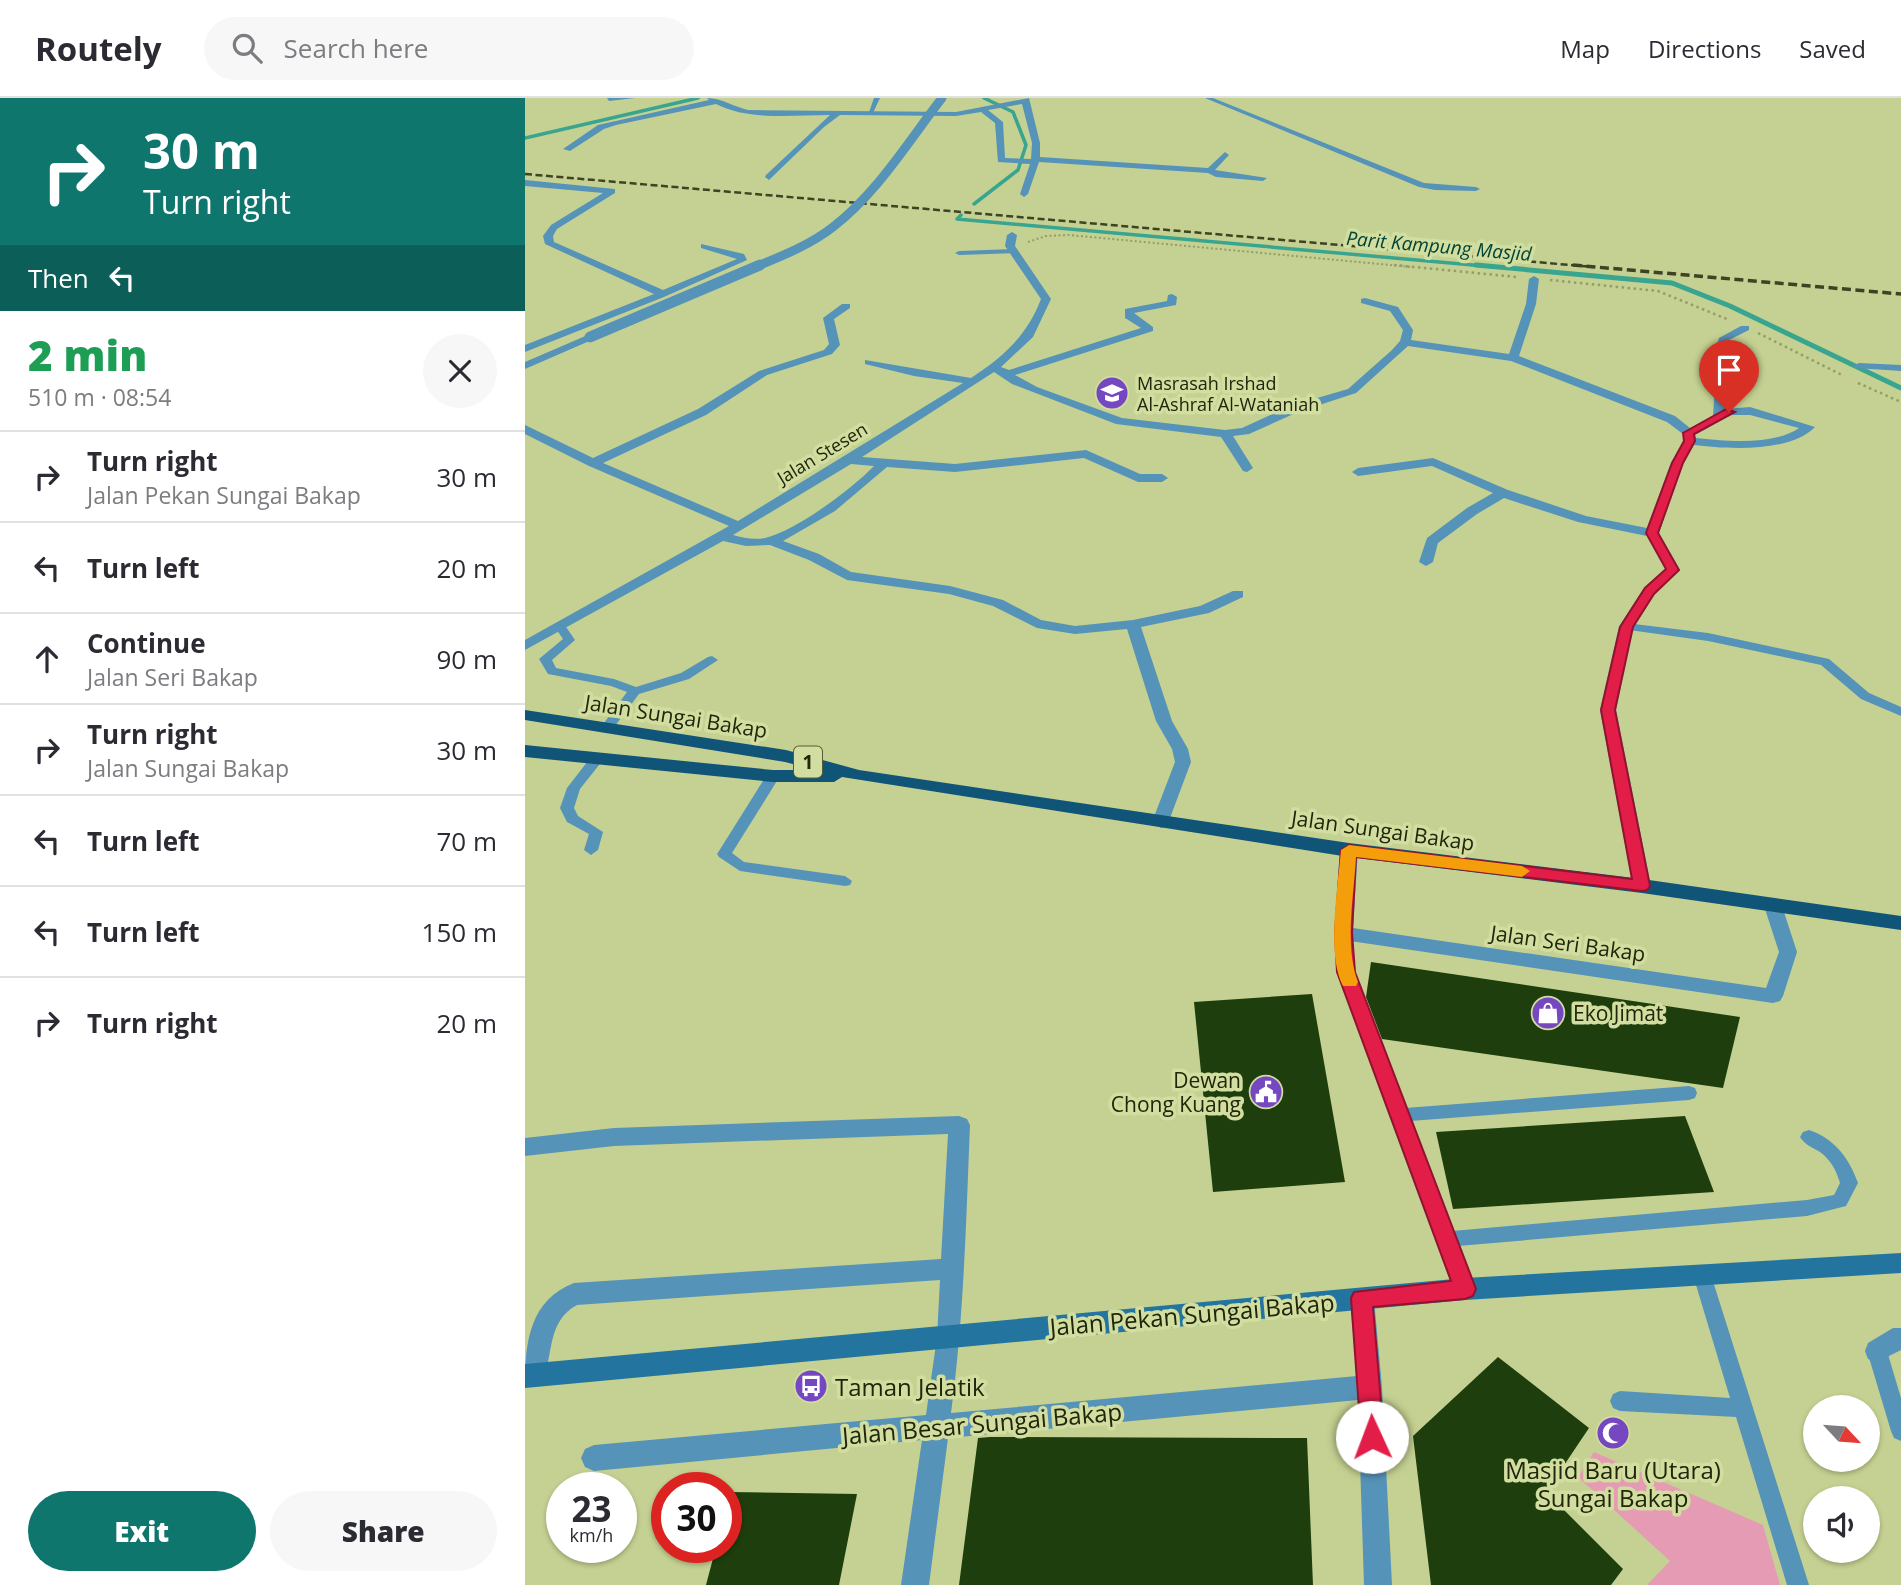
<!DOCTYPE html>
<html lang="en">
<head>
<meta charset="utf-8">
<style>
  :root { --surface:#fff; --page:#f7f7f7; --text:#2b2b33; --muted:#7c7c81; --line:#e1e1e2; --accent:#0f766e }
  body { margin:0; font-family:"Open Sans",sans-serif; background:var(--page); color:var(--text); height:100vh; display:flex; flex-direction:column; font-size:26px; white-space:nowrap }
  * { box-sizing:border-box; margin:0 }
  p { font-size:23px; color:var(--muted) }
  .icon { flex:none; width:38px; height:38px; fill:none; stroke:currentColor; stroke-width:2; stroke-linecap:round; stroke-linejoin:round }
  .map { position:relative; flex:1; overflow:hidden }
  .drawer { display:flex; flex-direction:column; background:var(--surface); width:525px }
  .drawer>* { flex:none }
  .hud { background:#0f766e; color:#fff; overflow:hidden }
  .needle { width:46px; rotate:116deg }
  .buttons { position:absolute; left:1278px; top:1297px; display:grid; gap:14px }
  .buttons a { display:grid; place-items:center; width:77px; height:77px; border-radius:50%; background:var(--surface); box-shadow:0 2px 5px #0004; font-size:35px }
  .speed { position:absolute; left:21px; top:1374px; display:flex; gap:14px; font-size:35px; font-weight:700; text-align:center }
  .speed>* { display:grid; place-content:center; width:91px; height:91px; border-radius:50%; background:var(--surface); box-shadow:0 2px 5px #0004; line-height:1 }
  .speed small { font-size:18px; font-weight:400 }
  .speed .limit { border:10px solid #d22; background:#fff; color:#111 }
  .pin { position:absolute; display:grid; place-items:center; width:60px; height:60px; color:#fff; margin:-72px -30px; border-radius:50% 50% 50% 0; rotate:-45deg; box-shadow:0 0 7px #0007 }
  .pin .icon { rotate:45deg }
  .me { position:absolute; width:77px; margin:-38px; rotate:358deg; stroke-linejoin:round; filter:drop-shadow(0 0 5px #0008) }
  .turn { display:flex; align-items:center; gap:24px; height:147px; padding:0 28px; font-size:32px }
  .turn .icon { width:91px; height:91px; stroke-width:2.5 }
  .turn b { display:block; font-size:49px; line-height:60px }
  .then { display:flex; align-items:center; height:66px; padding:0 28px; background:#0003; gap:14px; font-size:26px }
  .round { display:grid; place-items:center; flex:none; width:74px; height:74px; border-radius:37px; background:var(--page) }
  .head { display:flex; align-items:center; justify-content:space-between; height:119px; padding:0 28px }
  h1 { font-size:42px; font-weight:800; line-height:52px; color:#1e9e55 }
  .cta { display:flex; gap:14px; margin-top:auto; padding:14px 28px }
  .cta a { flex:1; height:80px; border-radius:42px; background:var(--accent); color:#fff; font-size:28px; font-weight:800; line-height:80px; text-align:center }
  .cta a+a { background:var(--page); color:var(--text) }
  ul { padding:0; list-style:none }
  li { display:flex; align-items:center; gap:21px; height:91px; padding:0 28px; border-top:2px solid var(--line) }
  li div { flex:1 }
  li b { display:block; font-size:26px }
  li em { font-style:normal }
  header { display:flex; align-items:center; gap:42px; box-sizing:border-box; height:98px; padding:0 35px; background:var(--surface); border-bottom:2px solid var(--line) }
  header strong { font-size:33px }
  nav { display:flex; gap:38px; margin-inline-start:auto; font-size:24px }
  .search { width:490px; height:63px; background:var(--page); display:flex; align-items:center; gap:18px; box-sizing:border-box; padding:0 24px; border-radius:38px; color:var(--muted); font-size:26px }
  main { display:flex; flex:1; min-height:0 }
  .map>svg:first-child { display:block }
  .green { fill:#e69bb5 }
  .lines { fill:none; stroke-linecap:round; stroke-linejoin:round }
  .stream-far1 { stroke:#39a58f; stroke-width:3.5 }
  .stream { stroke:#39a58f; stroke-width:5 }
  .building { fill:#1e3e0d }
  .path-far1 { stroke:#939d69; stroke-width:2; stroke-dasharray:2 2.5; stroke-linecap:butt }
  .path { stroke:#939d69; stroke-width:2.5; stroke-dasharray:2.5 3.5; stroke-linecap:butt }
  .service { fill:#5693b8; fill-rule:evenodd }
  .minor { fill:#5693b8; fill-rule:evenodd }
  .tertiary { fill:#5693b8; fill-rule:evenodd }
  .secondary { fill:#2375a0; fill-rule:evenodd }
  .trunk { fill:#105477; fill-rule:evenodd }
  .rail-far1 { stroke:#3d4323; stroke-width:2.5; stroke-dasharray:7 3.5; stroke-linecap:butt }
  .rail { stroke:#3d4323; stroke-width:3.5; stroke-dasharray:9 4.5; stroke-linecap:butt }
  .tertiary-bridge-far1 { stroke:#5693b8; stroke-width:9 }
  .tertiary-bridge { stroke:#5693b8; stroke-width:11 }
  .route { fill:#e11d48; stroke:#92132f; stroke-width:2 }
  .slow { fill:#f59e0b }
  .labels { text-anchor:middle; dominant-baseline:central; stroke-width:7; stroke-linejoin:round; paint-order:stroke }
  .far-poi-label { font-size:18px; fill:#21250c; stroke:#d2de9f; text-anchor:start }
  .far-street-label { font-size:18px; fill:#21250c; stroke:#d2de9f }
  .far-water-label { font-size:19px; font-style:italic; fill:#014338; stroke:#d2de9f }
  .shield { fill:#d2de9f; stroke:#565c38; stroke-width:2 }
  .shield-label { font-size:19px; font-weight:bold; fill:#21250c }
  .street-label { font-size:21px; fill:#21250c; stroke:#d2de9f }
  .poi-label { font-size:21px; fill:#21250c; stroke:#d2de9f; text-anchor:start }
  .near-street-label { font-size:24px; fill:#21250c; stroke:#d2de9f }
  .near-poi-label { font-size:24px; fill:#21250c; stroke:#d2de9f; text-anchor:start }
</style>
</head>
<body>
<header>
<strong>Routely</strong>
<div class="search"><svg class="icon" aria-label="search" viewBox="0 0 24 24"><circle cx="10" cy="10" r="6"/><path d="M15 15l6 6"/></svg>Search here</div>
<nav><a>Map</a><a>Directions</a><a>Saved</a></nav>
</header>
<main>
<section class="drawer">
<div class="hud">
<div class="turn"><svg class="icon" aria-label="right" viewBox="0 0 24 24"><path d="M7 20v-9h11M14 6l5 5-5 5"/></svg><div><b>30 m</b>Turn right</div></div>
<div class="then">Then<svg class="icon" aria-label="left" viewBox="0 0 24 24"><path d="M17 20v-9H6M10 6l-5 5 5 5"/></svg></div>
</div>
<div class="head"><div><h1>2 min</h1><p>510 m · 08:54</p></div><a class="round"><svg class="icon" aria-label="close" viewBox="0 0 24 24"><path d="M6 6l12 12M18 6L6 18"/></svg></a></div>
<ul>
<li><svg class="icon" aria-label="right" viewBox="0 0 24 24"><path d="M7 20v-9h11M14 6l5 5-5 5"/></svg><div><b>Turn right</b><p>Jalan Pekan Sungai Bakap</p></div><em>30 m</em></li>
<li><svg class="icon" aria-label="left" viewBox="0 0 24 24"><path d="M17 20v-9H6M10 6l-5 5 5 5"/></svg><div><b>Turn left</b></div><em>20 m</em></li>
<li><svg class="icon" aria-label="ahead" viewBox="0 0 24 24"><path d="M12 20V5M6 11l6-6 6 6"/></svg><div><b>Continue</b><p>Jalan Seri Bakap</p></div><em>90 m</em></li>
<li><svg class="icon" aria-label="right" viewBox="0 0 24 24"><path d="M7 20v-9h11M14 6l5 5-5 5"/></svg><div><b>Turn right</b><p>Jalan Sungai Bakap</p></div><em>30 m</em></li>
<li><svg class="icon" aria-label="left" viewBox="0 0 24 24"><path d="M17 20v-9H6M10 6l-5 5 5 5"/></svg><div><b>Turn left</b></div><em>70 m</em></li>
<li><svg class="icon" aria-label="left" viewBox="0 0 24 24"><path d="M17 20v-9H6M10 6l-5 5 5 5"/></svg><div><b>Turn left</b></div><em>150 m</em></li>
<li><svg class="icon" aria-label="right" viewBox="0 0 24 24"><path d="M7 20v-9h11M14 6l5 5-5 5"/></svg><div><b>Turn right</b></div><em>20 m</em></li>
</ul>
<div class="cta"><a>Exit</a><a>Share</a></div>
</section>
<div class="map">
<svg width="1376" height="1487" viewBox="0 0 1376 1487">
  <rect width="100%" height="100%" fill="#c5d192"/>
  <!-- green -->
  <path class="green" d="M1069 1354 1238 1427 1255 1487H1122L1145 1463 1053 1379Z"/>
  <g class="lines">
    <!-- stream-far1 -->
    <path class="stream-far1" d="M0 40 173 0
      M449 106 493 72 501 47 488 14 459 0
      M436 117 432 121 970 169"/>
    <!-- stream -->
    <path class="stream" d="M951 167 1147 185 1205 208 1376 290"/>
  </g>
  <!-- building -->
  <path class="building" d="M846 864 1215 919 1198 990 857 941 841 899Z
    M787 896 820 1084 688 1094 669 904Z
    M1160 1018 1189 1094 928 1111 911 1034Z
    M973 1259 1064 1330 1021 1394 1098 1471 1086 1487H906L888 1338Z
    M465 1339 782 1340 788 1487H434L453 1340Z
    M205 1394 332 1396 314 1487H181L191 1449H201V1410Z"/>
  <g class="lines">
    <!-- path-far1 -->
    <path class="path-far1" d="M503 144 521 138 544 137 887 169"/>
    <!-- path -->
    <path class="path" d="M869 167 992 179
      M1025 182 1133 193 1202 221
      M1233 235 1319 278
      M1333 285 1376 304"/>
    <!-- service -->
    <path class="service" d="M82 0H110L84 3Z
      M349 0H355L347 17H343Z
      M680 0H688L899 85 951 89 955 91 951 93 910 92 894 89Z
      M489 151 493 153 492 155 434 157 430 155 434 153Z
      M35 524 39 526 50 542 27 562 31 570 89 581 111 589 156 575 183 559 187 558 193 562 164 581 114 596 87 632 82 633 76 629 102 594 86 588 23 576 14 561 38 541 29 528Z
      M1101 525 1183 535 1304 561 1344 595 1376 609V618L1336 601 1296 567 1183 543 1097 531V527Z
      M71 658 78 662 55 691 49 710 53 718 78 734 73 752 66 757 59 752 64 736 42 724 35 710 42 690 66 659Z
      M248 674 255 678 207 755 219 764 320 778 327 783 325 787 320 788 215 773 194 759 192 756 194 753 243 675Z
      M818 830 823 831 825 835 829 874 880 1010 1164 988 1170 990 1172 995 1170 1000 1164 1002 885 1023 927 1133 1282 1102 1309 1097 1315 1085C1311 1072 1306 1062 1295 1054 1287 1049 1280 1047 1275 1039L1278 1034 1284 1032C1310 1041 1324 1060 1333 1085L1321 1108 1282 1118 933 1148 949 1191 947 1197 940 1200 933 1197 813 874 811 835 813 831Z
      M1177 1169 1184 1171 1186 1177 1284 1487H1262L1211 1319 1095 1313 1088 1310 1085 1303 1088 1296 1095 1293 1205 1300 1168 1177 1170 1171Z
      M1352 1244 1359 1247 1362 1253 1376 1300V1343L1369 1340 1366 1333 1342 1253 1345 1247Z"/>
    <!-- minor -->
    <path class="minor" d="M182 0C197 0 209 9 223 12L431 14 504 0 515 45V59L683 70 700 54 704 57 690 72 742 80 738 83 691 79 683 75 514 64 503 96 499 99 495 96 505 66 473 64 470 25 456 14 431 18 315 17 299 29 244 82 240 79 241 77 305 17C268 17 224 23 191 6L91 27 79 31 45 53 38 51 73 27 184 2ZM497 6 507 45 506 61 480 60 478 24 463 12Z
      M0 82 90 91V95L32 131 28 138 29 144 138 192 212 161 176 150V146L219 156 222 162 139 199 0 254V247L129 196 20 146 18 138 26 127 78 95 0 88Z
      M487 134 492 137 490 148 526 201 508 239 476 269 484 272 616 230 600 220V211L642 203 643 197 647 196 652 199 651 207 609 215 628 229V233L490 277 512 289 597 320 700 332 717 330 765 308 823 291 867 252 875 243 878 232 865 213 836 205V201L840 200 873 209 888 232 886 242 984 256 1001 206 1004 181 1009 178 1014 181 1011 206 994 258 1150 318 1165 330 1188 318 1190 287 1178 268 1189 255 1194 240 1216 228H1224V232L1204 242 1200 255 1190 268 1202 287 1200 311 1225 309 1290 329C1265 355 1202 351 1169 347L1158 365 1134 435 1155 472 1129 496 1108 529 1091 612 1126 788 1123 793H1111L1108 788 1075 612 1094 529 1119 490 1141 471 1122 438 1053 424 979 400 952 416 913 445 908 464 901 468 894 464 902 440 942 410 968 395 907 368 833 378 827 374 833 370 908 360 983 392 1061 418 1122 430 1146 365 1159 343 1158 336 1142 324 986 263 883 248 831 295 773 314 724 336 708 338 728 370 722 374 718 373 696 339 591 326 487 286 469 274 337 359 430 366 561 352 615 376H637L643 380 637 384H613L559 360 430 374 362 369 310 413 258 443 294 456 326 474 425 488 478 502 516 522 550 528 608 522 675 508 708 493H718V499L684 515 616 529 647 623 663 651 666 664 642 728 636 730 627 724 650 664 647 651 631 623 602 531 550 536 512 530 468 508 424 496 322 482 284 462 245 447 221 448 198 443 0 552V542L204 428 64 368 0 336V327L68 360 173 311 234 273 299 252 304 246 298 220 317 206H325V210L309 221 315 247 307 256 242 277 181 317 78 365 213 423 438 285 389 278 340 266V262L446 280C477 260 502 238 516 201L480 148 482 137ZM1206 317H1225L1274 330C1248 348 1201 343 1171 340L1170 337ZM326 366 349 368C328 390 271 433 240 440 230 442 218 440 208 437Z
      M1334 265 1376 267V273L1330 270 1328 268Z
      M824 746 833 752 828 830 1241 890 1254 854 1239 808 1242 803H1254L1257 808 1272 854 1258 898 1255 903 1248 905 818 842 811 840 809 835 815 752Z
      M434 1018 442 1021 445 1027C441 1124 439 1218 426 1315L832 1278 825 1201 829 1193 837 1190 845 1193 849 1201 857 1289 867 1487H839L833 1302 423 1340 404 1487H376L397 1342 69 1373 60 1369 56 1360 60 1351 69 1347 401 1317 412 1239 415 1182 52 1207C21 1224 29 1257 17 1285L8 1289 0 1286C0 1244 5 1202 49 1185L416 1161 423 1036 89 1048 0 1058V1040L89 1030Z
      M1368 1230H1376V1252L1352 1264 1343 1261 1340 1253 1343 1245Z"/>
    <!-- tertiary -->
    <path class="tertiary" d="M65 236 70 239 69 241 0 271V264Z"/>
    <!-- secondary -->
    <path class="secondary" d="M1376 1155V1175L940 1202 0 1290V1266L940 1180Z"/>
    <!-- trunk -->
    <path class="trunk" d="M0 612 261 652 334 672 824 745 1117 781 1376 818V832L1117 795 824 759 317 679 309 684H248L0 659V647L248 672H291L260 664 0 622Z"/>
    <!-- rail-far1 -->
    <path class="rail-far1" d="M0 76 1068 169"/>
    <!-- rail -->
    <path class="rail" d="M1048 167 1376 196"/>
    <!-- tertiary-bridge-far1 -->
    <path class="tertiary-bridge-far1" d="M230 169C257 158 285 147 308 129 352 95 383 44 417 0"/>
    <!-- tertiary-bridge -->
    <path class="tertiary-bridge" d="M65 239 235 167"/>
  </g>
  <!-- route -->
  <path class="route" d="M1201 311 1210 314 1169 336 1170 343 1158 365 1133 435 1154 472 1129 496 1108 529 1090 612 1125 788 1122 792 1117 793 831 759 827 835 830 874 951 1191 948 1198 940 1201 848 1209 859 1339 856 1347 847 1350 839 1347 836 1339 826 1200 829 1194 926 1183 812 874 810 835 816 752 824 747 1107 781 1076 612 1095 529 1120 490 1141 471 1121 435 1147 365 1159 343 1158 335Z"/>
  <!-- slow -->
  <path class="slow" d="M824 747 997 768 1005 773 997 779 831 759C829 798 819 847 833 884L831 888H818C801 856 813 789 816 752Z"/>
  <!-- icons -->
  <defs>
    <symbol id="school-disc" viewBox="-11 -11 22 22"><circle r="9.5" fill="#7547c0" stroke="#d2de9f"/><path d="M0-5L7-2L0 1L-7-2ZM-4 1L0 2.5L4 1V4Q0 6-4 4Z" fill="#fff"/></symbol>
    <symbol id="shop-disc" viewBox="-11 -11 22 22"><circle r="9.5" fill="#7547c0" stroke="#d2de9f"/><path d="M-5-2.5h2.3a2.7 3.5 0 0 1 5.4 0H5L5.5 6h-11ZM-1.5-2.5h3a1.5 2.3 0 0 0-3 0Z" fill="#fff"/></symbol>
    <symbol id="civic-disc" viewBox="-11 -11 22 22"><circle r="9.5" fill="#7547c0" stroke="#d2de9f"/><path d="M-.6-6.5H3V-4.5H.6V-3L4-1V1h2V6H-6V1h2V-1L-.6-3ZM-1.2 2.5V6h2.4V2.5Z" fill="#fff"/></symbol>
    <symbol id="bus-disc" viewBox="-11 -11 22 22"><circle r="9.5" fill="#7547c0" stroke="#d2de9f"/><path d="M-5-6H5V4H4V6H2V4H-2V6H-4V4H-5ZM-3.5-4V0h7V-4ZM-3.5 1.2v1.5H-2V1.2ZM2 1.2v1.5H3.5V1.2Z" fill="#fff"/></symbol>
    <symbol id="mosque-disc" viewBox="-11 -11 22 22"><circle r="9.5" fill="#7547c0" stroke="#d2de9f"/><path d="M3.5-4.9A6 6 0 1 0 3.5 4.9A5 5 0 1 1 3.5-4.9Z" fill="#fff"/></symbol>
  </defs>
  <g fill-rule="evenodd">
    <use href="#school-disc" x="568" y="276" width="38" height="38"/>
    <use href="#shop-disc" x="1004" y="896" width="38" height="38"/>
    <use href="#civic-disc" x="722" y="975" width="38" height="38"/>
    <use href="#bus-disc" x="267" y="1269" width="38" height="38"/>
    <use href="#mosque-disc" x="1069" y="1316" width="38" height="38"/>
  </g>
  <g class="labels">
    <!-- far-poi labels -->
    <g class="far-poi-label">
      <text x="612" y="285">Masrasah Irshad<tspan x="612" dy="21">Al-Ashraf Al-Wataniah</tspan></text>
    </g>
    <!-- far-street labels -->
    <g class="far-street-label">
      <text transform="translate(297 355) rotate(-31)">Jalan Stesen</text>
    </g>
    <!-- far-water labels -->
    <g class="far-water-label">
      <text transform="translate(914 148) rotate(5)">Parit Kampung Masjid</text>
    </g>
    <!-- shield labels -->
    <rect class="shield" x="269" y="648.5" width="28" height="31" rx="5"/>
    <g class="shield-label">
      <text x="283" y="664">1</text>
    </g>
    <!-- street labels -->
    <g class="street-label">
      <text transform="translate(151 618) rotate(9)">Jalan Sungai Bakap</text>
      <text transform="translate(858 732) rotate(8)">Jalan Sungai Bakap</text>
      <text transform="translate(1043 845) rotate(8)">Jalan Seri Bakap</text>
    </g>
    <!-- poi labels -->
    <g class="poi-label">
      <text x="1048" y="915">Eko Jimat</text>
      <text x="716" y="982" text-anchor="end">Dewan<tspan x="716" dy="24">Chong Kuang</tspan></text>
    </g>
    <!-- near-street labels -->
    <g class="near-street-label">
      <text transform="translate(667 1216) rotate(-5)">Jalan Pekan Sungai Bakap</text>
      <text transform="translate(457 1325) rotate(-5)">Jalan Besar Sungai Bakap</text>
    </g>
    <!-- near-poi labels -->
    <g class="near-poi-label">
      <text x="310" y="1288">Taman Jelatik</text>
      <text x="1088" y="1371" text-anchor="middle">Masjid Baru (Utara)<tspan x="1088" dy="28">Sungai Bakap</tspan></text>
    </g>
  </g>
</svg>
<div class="buttons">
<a><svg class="needle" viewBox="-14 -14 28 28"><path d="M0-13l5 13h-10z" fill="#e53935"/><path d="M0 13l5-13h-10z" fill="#7c7c81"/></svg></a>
<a><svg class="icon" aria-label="sound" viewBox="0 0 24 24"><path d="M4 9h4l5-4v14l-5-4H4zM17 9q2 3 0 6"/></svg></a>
</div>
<div class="speed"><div>23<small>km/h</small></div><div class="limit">30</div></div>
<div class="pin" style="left:1204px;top:314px;background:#d93025"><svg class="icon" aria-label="arrive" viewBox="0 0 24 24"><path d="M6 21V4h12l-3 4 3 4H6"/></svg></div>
<svg class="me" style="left:847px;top:1339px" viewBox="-20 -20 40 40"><circle r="19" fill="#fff"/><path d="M0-13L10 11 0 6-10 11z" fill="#e11d48"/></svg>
</div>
</main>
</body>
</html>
